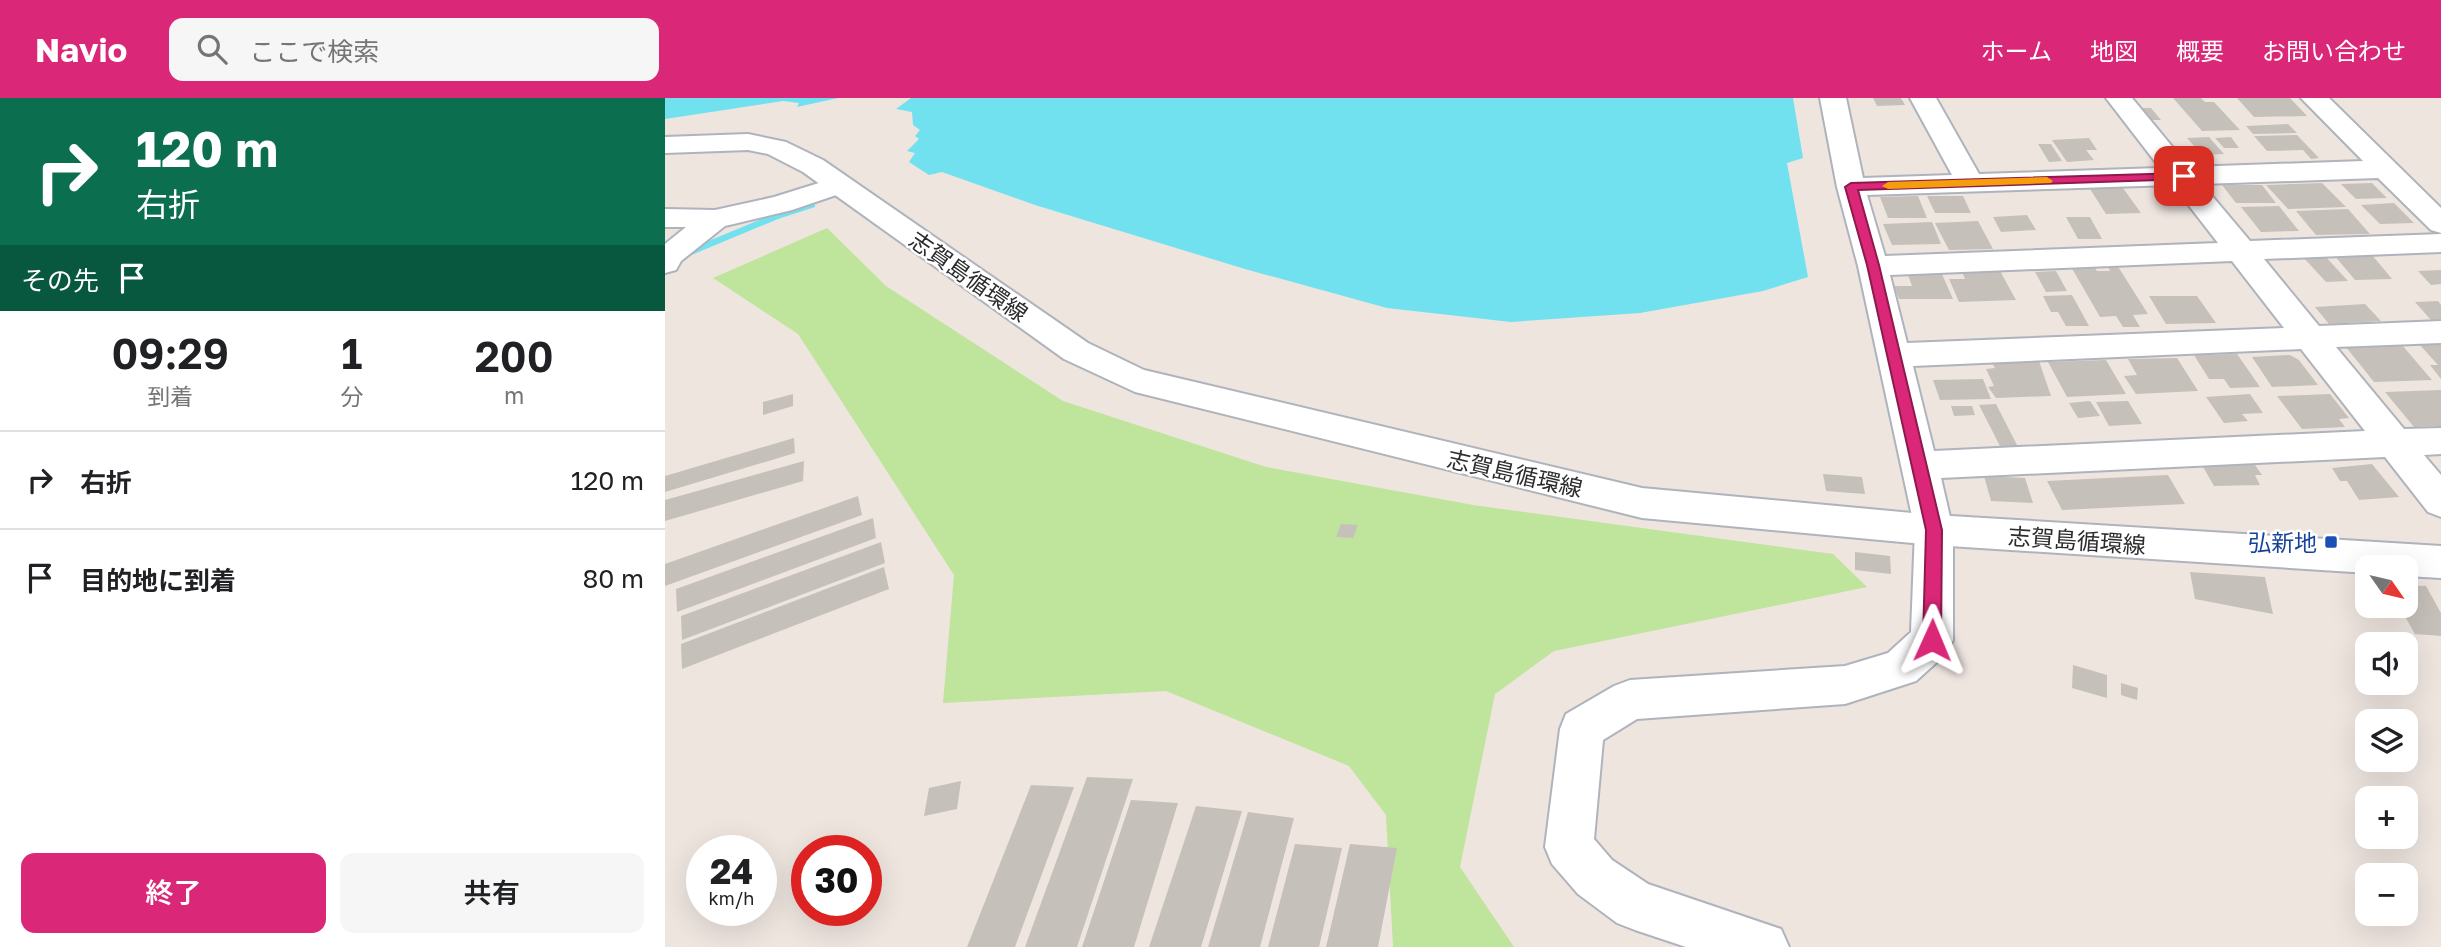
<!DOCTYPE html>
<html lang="ja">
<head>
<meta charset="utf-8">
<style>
  :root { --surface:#fff; --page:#f6f6f6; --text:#202124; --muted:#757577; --line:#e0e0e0; --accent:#db2777 }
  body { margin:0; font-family:"Golos Text","Noto Sans JP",sans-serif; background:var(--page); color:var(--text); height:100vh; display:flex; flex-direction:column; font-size:26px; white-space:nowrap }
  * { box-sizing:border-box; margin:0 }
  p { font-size:23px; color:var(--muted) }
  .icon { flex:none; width:38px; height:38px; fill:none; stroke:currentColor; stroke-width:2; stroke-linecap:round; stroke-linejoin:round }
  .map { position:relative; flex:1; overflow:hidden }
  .sheet { display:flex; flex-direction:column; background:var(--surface); width:665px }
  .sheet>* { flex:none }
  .hud { background:#0b6e4f; color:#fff; overflow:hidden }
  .needle { width:46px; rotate:124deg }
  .buttons { position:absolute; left:1690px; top:457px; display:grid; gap:14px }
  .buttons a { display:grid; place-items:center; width:63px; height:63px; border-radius:14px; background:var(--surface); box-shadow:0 7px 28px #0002; font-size:35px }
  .speed { position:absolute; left:21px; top:737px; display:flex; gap:14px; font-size:35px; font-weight:700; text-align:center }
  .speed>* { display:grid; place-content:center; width:91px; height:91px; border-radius:50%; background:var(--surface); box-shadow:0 7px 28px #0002; line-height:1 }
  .speed small { font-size:18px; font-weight:400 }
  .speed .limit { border:10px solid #d22; background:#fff; color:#111 }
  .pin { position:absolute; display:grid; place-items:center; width:60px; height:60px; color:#fff; margin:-30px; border-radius:14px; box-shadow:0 4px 10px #0006 }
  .me { position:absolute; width:77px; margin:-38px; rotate:1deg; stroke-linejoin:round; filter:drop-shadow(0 0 5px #0008) }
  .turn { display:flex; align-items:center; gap:24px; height:147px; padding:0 21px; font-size:32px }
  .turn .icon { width:91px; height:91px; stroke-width:2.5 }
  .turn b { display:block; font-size:49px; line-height:60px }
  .then { display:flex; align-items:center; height:66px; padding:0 21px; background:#0003; gap:14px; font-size:26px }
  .eta { display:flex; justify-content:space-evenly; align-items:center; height:119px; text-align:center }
  .eta b { font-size:42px; font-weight:600; line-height:49px }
  .primary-button { display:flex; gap:14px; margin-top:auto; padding:14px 21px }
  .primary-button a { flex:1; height:80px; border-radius:14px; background:var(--accent); color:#fff; font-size:28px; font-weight:600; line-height:80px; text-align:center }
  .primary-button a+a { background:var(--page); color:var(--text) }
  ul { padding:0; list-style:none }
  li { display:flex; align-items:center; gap:21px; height:98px; padding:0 21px; border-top:2px solid var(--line) }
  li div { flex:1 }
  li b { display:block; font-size:26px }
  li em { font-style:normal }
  header { display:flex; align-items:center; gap:42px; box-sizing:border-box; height:98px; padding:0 35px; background:var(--accent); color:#fff }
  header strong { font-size:33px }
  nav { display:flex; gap:38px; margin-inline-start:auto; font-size:24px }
  .search { width:490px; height:63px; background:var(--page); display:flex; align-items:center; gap:18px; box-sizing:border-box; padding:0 24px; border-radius:14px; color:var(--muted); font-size:26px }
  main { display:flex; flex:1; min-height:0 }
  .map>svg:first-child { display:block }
  .green { fill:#bfe49b }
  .water { fill:#71e1f0 }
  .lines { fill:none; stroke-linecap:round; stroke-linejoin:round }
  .stream { fill:#71e1f0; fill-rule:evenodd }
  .building { fill:#c6c0ba }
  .street-casing { stroke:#afb3bc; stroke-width:4 }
  .secondary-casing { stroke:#afb3bc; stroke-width:4 }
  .street { fill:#fff; fill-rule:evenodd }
  .secondary { fill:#fff; fill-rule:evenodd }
  .route { fill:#db2777; stroke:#8e194d; stroke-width:2 }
  .slow { fill:#f59e0b }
  .transit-dot { fill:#1a4fb4; stroke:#fff; stroke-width:2.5 }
  .labels { text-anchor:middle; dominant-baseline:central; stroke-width:5; stroke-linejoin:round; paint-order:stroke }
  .street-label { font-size:23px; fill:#2c2c2c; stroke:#fff }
  .transit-label { font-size:23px; fill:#164399; stroke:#fff; text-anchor:end }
</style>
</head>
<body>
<header>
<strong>Navio</strong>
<div class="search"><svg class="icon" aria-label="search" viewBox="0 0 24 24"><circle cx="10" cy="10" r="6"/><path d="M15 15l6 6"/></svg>ここで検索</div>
<nav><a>ホーム</a><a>地図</a><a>概要</a><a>お問い合わせ</a></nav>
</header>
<main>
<section class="sheet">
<div class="hud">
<div class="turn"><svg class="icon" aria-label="right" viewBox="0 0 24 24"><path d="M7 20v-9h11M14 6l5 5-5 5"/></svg><div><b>120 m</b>右折</div></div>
<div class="then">その先<svg class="icon" aria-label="arrive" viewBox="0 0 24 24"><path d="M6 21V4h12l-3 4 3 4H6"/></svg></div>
</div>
<div class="eta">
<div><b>09:29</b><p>到着</p></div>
<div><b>1</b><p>分</p></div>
<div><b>200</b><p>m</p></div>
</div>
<ul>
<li><svg class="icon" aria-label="right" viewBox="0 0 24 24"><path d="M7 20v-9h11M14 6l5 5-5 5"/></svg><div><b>右折</b></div><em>120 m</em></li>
<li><svg class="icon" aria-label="arrive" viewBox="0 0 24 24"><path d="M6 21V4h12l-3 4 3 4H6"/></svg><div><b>目的地に到着</b></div><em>80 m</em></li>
</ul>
<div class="primary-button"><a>終了</a><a>共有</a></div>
</section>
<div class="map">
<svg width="1776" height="849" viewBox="0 0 1776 849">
  <rect width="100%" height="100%" fill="#eee5df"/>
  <!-- green -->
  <path class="green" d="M162 130 221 188 398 303 601 369 808 407 1168 456 1202 489 889 553 830 596 795 769 849 849H728L721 717 684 668 501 593 278 605 289 477 133 236 48 180Z"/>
  <!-- water -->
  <path class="water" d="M0 0H173L132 9 134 5 118 3 0 21Z
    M246 0H1128L1138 60 1122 65 1143 179 1098 193 975 215 846 224 722 210 580 171 370 107 277 74 264 77 244 64 250 55 242 53 254 41 250 38 255 32 248 27 247 14 231 11Z"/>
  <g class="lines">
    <!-- stream -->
    <path class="stream" d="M147 104 150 105V109L113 121 0 168V161L106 117Z"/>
  </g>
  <!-- building -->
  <path class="building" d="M1208 0H1236L1240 7 1212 8Z
    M1508 0H1536L1540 4H1549L1575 32 1537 33Z
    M1572 0H1625L1642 18 1589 19Z
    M1477 10H1486L1496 22H1487Z
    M1623 26 1632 35 1588 36 1581 28Z
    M1632 37 1654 60 1646 61 1638 52 1602 53 1589 38Z
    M1544 39 1559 56 1537 57 1522 40Z
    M1566 39 1574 50H1559L1550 40Z
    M1424 40 1432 52H1421L1429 62 1402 64 1387 42Z
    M1373 46H1386L1397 63 1384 64Z
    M1657 85 1681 109 1623 111 1601 87Z
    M1707 85 1722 100 1691 101 1676 86Z
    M1557 87H1597L1611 105H1571Z
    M1458 90 1476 115 1441 116 1425 91Z
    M1253 98 1262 120H1223L1215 99Z
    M1262 98H1298L1306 115H1270Z
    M1729 105 1749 125 1715 126 1696 107Z
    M1614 108 1634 133 1596 134 1576 109Z
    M1683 111 1705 136 1651 137 1631 113Z
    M1362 117 1371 132 1336 134 1328 119Z
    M1401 119H1425L1437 141H1413Z
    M1313 123 1328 151 1284 152 1270 125Z
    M1267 124 1276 146 1227 147 1218 126Z
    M1669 157H1707L1727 181 1690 182Z
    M1660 158 1683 183 1661 184 1638 159Z
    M1427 166 1432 173H1445L1442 167H1452L1483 216 1468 217 1475 229H1458L1451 218 1435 219 1405 167Z
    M1776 172V186L1766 187 1753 173Z
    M1335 173 1351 202 1294 204 1284 181H1300L1297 174Z
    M1391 173 1402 193 1381 194 1370 174Z
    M1256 174H1276L1288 201H1234L1229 188H1247L1243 177H1257Z
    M1407 197 1424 228H1401L1393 214H1386L1378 198Z
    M1484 198H1532L1551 225 1501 226Z
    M1773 203 1776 207V221L1766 222 1750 204Z
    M1700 206 1716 223 1664 226 1650 209Z
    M1776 245V281L1765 267H1773L1754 246Z
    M1737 247 1767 282 1709 284 1681 249Z
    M1572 256 1595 289 1565 290 1559 281H1544L1529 257Z
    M1625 257 1634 262 1653 287 1607 289 1587 259Z
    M1512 260 1533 293 1471 296 1459 278 1472 277 1463 261Z
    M1441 262 1461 296 1402 299 1383 264Z
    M1374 263 1386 298 1331 300 1323 289 1329 288 1321 271 1330 270 1327 265Z
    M1318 281 1326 301 1275 302 1268 282Z
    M1776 292V328L1749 329 1720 294Z
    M128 296V308L98 317V304Z
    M1585 296 1598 315 1577 316 1583 323 1559 325 1541 299Z
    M1665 296 1684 320 1674 321 1680 329 1637 331 1612 298Z
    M1425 303 1435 318 1413 320 1404 305Z
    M1463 303 1477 326 1444 328 1431 304Z
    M1331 306 1353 349 1336 350 1314 307Z
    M1286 308H1307L1310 317 1289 318Z
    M129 340 130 355 0 394V378Z
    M139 363 138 383 0 423V402Z
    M1707 366 1734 399 1694 402 1682 383H1675L1667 370Z
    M1537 367H1590L1597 377H1590L1595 387 1549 388Z
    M1158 376 1197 379 1200 396 1161 393Z
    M1503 377 1520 406 1397 412 1382 383Z
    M1319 378 1360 380 1368 405 1326 403Z
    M193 398 197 417 0 488V466Z
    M208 420 211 440 12 514 11 491Z
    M676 426 693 427 688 440 671 439Z
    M216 444 220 465 17 542 16 518Z
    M1190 454 1225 458 1226 476 1190 472Z
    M219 469 224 491 17 571 16 546Z
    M1525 474 1600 479 1608 516 1530 501Z
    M1741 487 1761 488 1776 515V538L1750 536 1734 508H1741Z
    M1408 567 1442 577V600L1407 590Z
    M1456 585 1473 590 1472 602 1456 597Z
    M422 679 468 681 412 849H360Z
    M296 683 292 711 259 718 264 690Z
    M366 687 409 689 350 849H302Z
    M466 702 513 705 469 849H417Z
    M531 708 577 713 536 849H484Z
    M583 714 629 720 595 849H543Z
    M630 746 677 750 654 849H603Z
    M685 746 732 750 713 849H661Z"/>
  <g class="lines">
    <defs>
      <path id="street" d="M1155 0H1181L1198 80 1287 77 1245 0H1271L1314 76 1495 70 1441 0H1467L1524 69 1698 63 1636 0H1664L1776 110V135L1766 132 1713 80 1537 86 1585 143 1776 136V154L1599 161 1654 228 1776 223V245L1671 249 1739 331 1776 330V356L1759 357 1776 377V419L1763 414 1720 359 1276 380 1288 432V542L1282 555 1251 583 1180 606 972 621 938 642 929 741 947 762 983 786 1116 831 1124 849H1021L970 832 952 825 913 796 887 766 880 749 895 631 901 616 949 588 965 582 1180 568 1223 555 1246 534 1250 432 1193 168 1172 89ZM1508 87 1553 145 1220 158 1202 97ZM1567 163 1619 230 1242 245 1225 177ZM1636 251 1700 333 1269 353 1248 268Z
        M173 79 183 81 187 87 183 93 127 112 60 128 16 163 11 172 0 175V146L21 129H0V111L50 112 109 99Z"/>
      <path id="secondary" d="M83 36 121 44 158 62 423 245 479 272 977 390 1269 417 1776 448V480L1741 478V469H1703V475L1269 447 977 420 470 294 399 261 138 74 103 56 83 52 0 55V39Z"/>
    </defs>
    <!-- street casing -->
    <use href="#street" class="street-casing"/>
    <!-- secondary casing -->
    <use href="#secondary" class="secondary-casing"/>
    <!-- street -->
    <use href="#street" class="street"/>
    <!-- secondary -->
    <use href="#secondary" class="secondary"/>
  </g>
  <!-- route -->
  <path class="route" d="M1519 75 1523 76V81L1193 92 1214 167 1277 432 1276 542 1273 548 1267 550 1261 548 1258 542 1261 432 1202 167 1180 89 1186 85Z"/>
  <!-- slow -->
  <path class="slow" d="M1382 79 1388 83 1386 85 1223 91 1217 88 1223 84Z"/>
  <!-- markers -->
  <rect class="transit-dot" x="1659" y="437" width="14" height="14" rx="3.5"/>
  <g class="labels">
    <!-- street labels -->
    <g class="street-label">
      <text transform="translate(304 178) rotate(35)">志賀島循環線</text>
      <text transform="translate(850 375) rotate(13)">志賀島循環線</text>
      <text transform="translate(1412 442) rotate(4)">志賀島循環線</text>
    </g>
    <!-- transit labels -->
    <g class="transit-label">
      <text x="1652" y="444">弘新地</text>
    </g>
  </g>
</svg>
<div class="buttons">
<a><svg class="needle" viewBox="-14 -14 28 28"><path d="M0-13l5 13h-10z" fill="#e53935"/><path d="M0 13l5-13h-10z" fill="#757577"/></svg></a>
<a><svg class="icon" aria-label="sound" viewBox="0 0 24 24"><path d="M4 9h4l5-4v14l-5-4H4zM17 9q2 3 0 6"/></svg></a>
<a><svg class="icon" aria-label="layers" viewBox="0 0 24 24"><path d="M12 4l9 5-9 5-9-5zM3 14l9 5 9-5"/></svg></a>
<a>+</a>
<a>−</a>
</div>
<div class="speed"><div>24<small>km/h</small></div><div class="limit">30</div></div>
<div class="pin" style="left:1519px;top:78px;background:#d93025"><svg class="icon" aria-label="arrive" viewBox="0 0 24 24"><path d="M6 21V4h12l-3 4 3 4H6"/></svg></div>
<svg class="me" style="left:1267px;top:542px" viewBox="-20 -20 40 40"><path d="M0-17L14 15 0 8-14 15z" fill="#db2777" stroke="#fff" stroke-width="4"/></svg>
</div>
</main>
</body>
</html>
